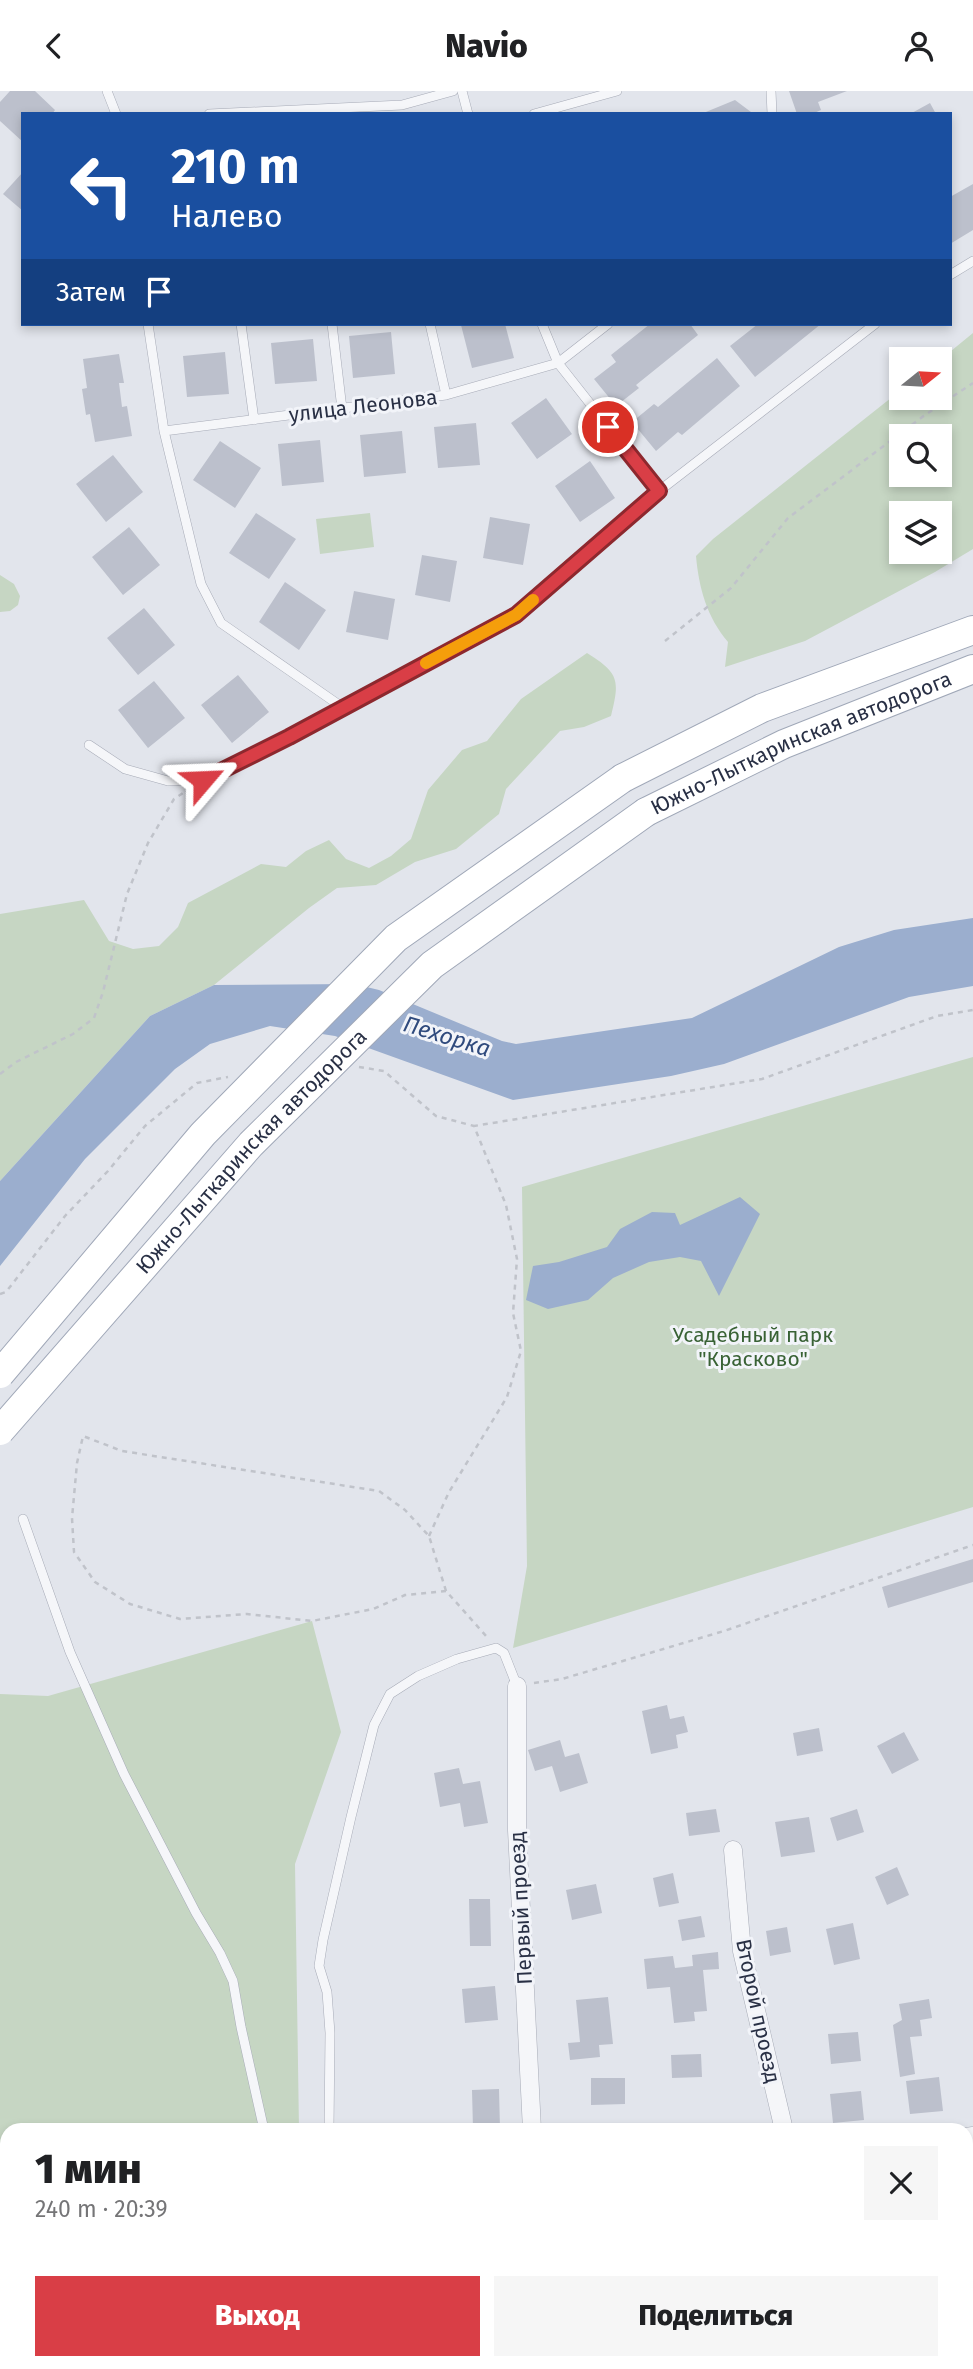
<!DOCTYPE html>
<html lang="ru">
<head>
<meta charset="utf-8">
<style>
  :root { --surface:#fff; --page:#f6f6f6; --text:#202124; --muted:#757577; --accent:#d93e46 }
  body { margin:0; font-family:"Fira Sans",sans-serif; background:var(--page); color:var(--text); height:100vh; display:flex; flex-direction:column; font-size:26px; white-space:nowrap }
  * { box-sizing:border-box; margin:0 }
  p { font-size:23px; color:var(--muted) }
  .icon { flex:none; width:38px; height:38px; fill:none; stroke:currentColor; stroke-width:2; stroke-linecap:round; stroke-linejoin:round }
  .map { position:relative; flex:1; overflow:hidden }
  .drawer { position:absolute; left:0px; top:2032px; width:973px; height:247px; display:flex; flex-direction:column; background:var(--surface); border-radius:21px 21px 0 0; box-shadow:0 4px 10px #0003 }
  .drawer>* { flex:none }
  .guide { position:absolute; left:21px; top:21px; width:931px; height:214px; border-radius:0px; box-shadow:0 4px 10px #0003; background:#1a4fa0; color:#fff; overflow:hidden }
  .needle { width:46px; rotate:72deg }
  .fabs { position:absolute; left:889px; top:256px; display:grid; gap:14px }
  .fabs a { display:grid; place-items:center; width:63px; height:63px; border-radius:0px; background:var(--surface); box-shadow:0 4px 10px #0003; font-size:35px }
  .pin { position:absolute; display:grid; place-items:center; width:60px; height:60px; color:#fff; margin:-30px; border:4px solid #fff; border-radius:50%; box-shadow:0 2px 7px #0007 }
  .me { position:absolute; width:77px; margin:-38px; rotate:64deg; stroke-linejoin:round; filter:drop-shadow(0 0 5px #0008) }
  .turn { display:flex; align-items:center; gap:24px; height:147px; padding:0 35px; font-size:32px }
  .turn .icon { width:91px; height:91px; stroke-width:2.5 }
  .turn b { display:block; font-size:49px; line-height:60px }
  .then { display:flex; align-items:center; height:66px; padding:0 35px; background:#0003; gap:14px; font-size:26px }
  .round { display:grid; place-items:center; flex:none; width:74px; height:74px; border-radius:0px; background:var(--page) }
  .head { display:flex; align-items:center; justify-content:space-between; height:119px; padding:0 35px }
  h1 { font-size:42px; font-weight:800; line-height:52px }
  .action { display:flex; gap:14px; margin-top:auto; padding:14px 35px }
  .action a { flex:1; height:80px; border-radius:0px; background:var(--accent); color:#fff; font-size:28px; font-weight:800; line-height:80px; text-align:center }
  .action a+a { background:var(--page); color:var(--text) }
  header { display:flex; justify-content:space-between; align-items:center; height:91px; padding:0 35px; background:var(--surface); font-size:32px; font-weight:800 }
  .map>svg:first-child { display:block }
  .green { fill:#c6d6c3; fill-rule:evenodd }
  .water { fill:#9baece }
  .building { fill:#bcc0cc }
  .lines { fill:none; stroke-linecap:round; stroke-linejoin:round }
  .lane-casing { stroke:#a7abb7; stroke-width:10 }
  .street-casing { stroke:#a7abb7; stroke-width:19 }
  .primary-casing { stroke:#a0a8b8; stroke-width:30 }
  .path { stroke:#c0c3ca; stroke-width:2.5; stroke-dasharray:5 5; stroke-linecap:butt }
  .lane { stroke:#f5f6f9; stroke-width:9 }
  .street { stroke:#f5f6f9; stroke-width:18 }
  .primary { stroke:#fff; stroke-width:28 }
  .primary-bridge-casing { stroke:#a0a8b8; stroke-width:30; stroke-linecap:butt }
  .primary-bridge { stroke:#fff; stroke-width:28 }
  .route-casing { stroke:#8d282e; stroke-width:18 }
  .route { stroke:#d93e46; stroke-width:12 }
  .slow { stroke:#f59e0b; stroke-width:12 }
  .labels { text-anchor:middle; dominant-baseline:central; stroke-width:6; stroke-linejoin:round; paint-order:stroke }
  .street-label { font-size:21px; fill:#293045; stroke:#f2f4f9 }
  .park-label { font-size:21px; fill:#396235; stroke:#f2f4f9 }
  .water-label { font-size:23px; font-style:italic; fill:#2f4a7d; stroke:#f2f4f9 }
</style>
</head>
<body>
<header><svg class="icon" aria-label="back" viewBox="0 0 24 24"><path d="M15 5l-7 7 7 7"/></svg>Navio<svg class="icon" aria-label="person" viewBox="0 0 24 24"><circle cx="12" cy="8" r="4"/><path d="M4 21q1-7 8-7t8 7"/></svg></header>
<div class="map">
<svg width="973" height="2278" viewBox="0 0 973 2278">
  <rect width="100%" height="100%" fill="#e2e5ec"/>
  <!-- green -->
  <path class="green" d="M973 242V458L935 481 805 550 725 576 728 551C707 526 699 498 696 465L713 448 901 299V306H940V269ZM901 345H940V383H901ZM901 422H940V460H901Z
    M370 422 374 456 320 463 316 428Z
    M0 484 14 493 20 505 18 514 10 520 0 521Z
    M587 562C619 582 620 589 611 625L584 636 560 640 506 698 499 723 456 758 415 771 376 794 337 797 309 817 214 894 150 925 0 1090V823L84 809 109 850 133 858 159 855 178 836 188 812 261 773 286 776 306 760 329 749 346 768 369 777 391 765 411 748 428 699 462 659 487 650 521 608Z
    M973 966V1416L513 1557 527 1475 522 1096Z
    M312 1530 341 1641 295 1773 299 2039H7V2125H0V1603L48 1605Z"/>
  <!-- water -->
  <path class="water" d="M973 827V895L909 906 724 973 671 985 513 1009 335 945 270 935 210 953 175 978 85 1068 0 1175V1090L150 925 214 894 354 893 379 899 502 950 516 953 692 927 839 856 894 839Z
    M740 1106 760 1123 719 1205 701 1170 680 1166 649 1171 613 1187 588 1209 548 1218 526 1209 533 1175 559 1171 607 1156 620 1138 652 1121 675 1122 680 1134Z"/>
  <!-- building -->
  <path class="building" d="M10 0H35L55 19 52 23H23V51L0 30V11Z
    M789 0H847L818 11 821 19 812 23H797Z
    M735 9 751 21V23H701Z
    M930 12 936 23H910Z
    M23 81V120L3 103Z
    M973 93V139L950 153V106Z
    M466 233H505L514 267 472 277 461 234Z
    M650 233H690L698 244 636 294 639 297 616 315 594 288 616 271 611 264Z
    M758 233H821L755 286 730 255Z
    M391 241 395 283 353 287 349 245Z
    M313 248 317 290 275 293 271 252Z
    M225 261 229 303 187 306 183 265Z
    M119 263 124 292H119L122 316 127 315 132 345 95 351 90 323 86 324 82 298 87 297 83 268Z
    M717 267 740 295 682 344 678 341 656 360 632 331 654 313 658 316Z
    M546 307 572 343 537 368 511 332Z
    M476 332 480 374 438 377 434 336Z
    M402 340 406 382 364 386 360 344Z
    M320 349 324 391 282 395 278 353Z
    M220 350 261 377 235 417 193 389Z
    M113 364 143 401 106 431 76 393Z
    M590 370 615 407 580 431 555 395Z
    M256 422 296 448 269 488 229 462Z
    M490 426 530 433 523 474 483 467Z
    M129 436 160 474 123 504 92 466Z
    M422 464 457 470 450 511 415 504Z
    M285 491 326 519 299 559 259 531Z
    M354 500 395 508 388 549 346 541Z
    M144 517 175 554 138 584 107 547Z
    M238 584 269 621 232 652 201 614Z
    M154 590 185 627 148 657 118 619Z
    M973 1468V1491L888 1517 882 1496Z
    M667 1614 670 1628 684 1625 688 1641 676 1644 678 1657 651 1663 642 1620Z
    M819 1637 823 1660 797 1665 793 1642Z
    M904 1641 919 1669 892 1683 877 1655Z
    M560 1649 565 1666 579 1662 588 1692 560 1701 552 1675 535 1680 528 1659Z
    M459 1677 463 1693 480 1690 488 1732 464 1736 460 1712 440 1716 434 1682Z
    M716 1718 720 1741 689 1745 686 1722Z
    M857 1718 864 1741 837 1750 830 1727Z
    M809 1726 815 1761 781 1766 775 1731Z
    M897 1776 909 1804 887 1814 875 1786Z
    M673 1782 679 1812 659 1816 653 1787Z
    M596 1793 602 1822 572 1829 566 1799Z
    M469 1808H490L491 1855H470Z
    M701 1825 705 1846 682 1850 678 1829Z
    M853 1832 860 1868 834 1874 826 1838Z
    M787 1836 791 1861 770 1865 766 1840Z
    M718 1861 719 1878 703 1879 707 1920 694 1921 695 1930 674 1932 670 1896 647 1898 644 1868 673 1865 675 1877 693 1875 692 1864Z
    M495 1895 498 1929 465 1932 462 1898Z
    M608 1906 613 1953 599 1954 600 1966 570 1969 568 1952 580 1951 576 1909Z
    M929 1908 932 1927 920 1929 922 1945 910 1946 915 1983 900 1986 893 1934 902 1929 899 1913Z
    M858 1941 861 1970 831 1973 828 1943Z
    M701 1963 702 1986 672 1987 671 1964Z
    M939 1986 943 2020 910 2023 906 1990Z
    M591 1987H625V2013L591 2014Z
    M499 1998 500 2038H473L472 1999Z
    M861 2000 864 2029 833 2032 830 2003Z
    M588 2272H626V2278H588Z
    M835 2272H869V2278H835Z
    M893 2272H931V2278H893Z
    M657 2274H687V2278H657Z"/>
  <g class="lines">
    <defs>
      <path id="lane" d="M107 0 116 23
        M462 0 468 23
        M771 0 772 23
        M209 23 402 14 453 0
        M534 23 617 0
        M950 184 973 170
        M148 233 164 340 201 493 221 532 342 616 516 524 659 400
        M241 233 254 329
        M332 233 342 318
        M430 233 446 304
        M542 233 558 272 659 400 875 233
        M164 340 446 304 558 272 608 233
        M89 654 125 678 168 690 203 689 342 616
        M23 1428 70 1561 124 1683 196 1822 220 1862 233 1890 241 1936 264 2039
        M329 2039 330 1942 327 1901 319 1875 323 1849 351 1726 374 1634 390 1603 418 1585 457 1568 496 1557 504 1562 517 1595
        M279 2278V2272
        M307 2278 308 2272"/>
      <path id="street" d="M517 1595V1739L532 2039
        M733 1759 742 1860 784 2039
        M966 2046 973 2045
        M538 2272V2278
        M781 2278V2272"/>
      <g id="primary">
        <path d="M623 687 762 617 973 539"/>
        <path id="s1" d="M646 721 784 653 973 578"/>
      </g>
    </defs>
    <!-- lane casing -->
    <use href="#lane" class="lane-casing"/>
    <!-- street casing -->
    <use href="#street" class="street-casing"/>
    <!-- primary casing -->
    <use href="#primary" class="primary-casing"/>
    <!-- path -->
    <path class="path" d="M665 550 731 497 788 427 925 324 973 292
      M359 976 384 980 436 1025 474 1035
      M0 983 16 971 73 943 94 927 103 901 127 803 148 752 174 708 183 702
      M0 1203 6 1201 65 1125 108 1080 145 1035 197 992 228 986
      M429 1445 449 1401 507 1306 521 1260 513 1222 517 1168 506 1114 474 1035 762 988 937 925 973 919
      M446 1500 429 1445 405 1419 379 1400 122 1360 83 1345 77 1372 72 1427 74 1461 95 1491 130 1513 180 1528 247 1523 312 1530 373 1518 405 1504 446 1500 487 1546
      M534 1592 562 1588 724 1540 973 1454"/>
    <!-- lane -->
    <use href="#lane" class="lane"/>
    <!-- street -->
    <use href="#street" class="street"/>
    <!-- primary -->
    <use href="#primary" class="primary"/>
    <defs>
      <g id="primary-bridge">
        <path d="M0 1283 203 1043 396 847 623 687"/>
        <path id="s2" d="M0 1340 251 1053 432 874 646 721"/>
      </g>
    </defs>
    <!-- primary-bridge casing -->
    <use href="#primary-bridge" class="primary-bridge-casing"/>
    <!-- primary-bridge -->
    <use href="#primary-bridge" class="primary-bridge"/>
  </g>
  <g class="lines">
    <defs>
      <path id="route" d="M203 689 289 646 516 524 659 400 608 336"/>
    </defs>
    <!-- route casing -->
    <use href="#route" class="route-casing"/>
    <!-- route -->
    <use href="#route" class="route"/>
    <!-- slow -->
    <path class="slow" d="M426 572 516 524 533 509"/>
  </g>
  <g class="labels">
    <!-- street labels -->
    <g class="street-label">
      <text transform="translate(363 315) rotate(-7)">улица Леонова</text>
      <text stroke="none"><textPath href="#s1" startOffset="170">Южно-Лыткаринская автодорога</textPath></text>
      <text stroke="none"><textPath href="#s2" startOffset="376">Южно-Лыткаринская автодорога</textPath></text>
      <text transform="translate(521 1817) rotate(-93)">Первый проезд</text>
      <text transform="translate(758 1920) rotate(78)">Второй проезд</text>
    </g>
    <!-- park labels -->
    <g class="park-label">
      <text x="753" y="1244">Усадебный парк<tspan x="753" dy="24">"Красково"</tspan></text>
    </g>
    <!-- water labels -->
    <g class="water-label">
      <text transform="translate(447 945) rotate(17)">Пехорка</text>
    </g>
  </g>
</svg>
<div class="fabs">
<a><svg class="needle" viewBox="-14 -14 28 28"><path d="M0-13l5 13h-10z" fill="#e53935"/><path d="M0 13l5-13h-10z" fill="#757577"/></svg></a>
<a><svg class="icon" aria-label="search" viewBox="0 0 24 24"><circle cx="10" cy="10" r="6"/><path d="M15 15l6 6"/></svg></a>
<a><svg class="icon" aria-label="layers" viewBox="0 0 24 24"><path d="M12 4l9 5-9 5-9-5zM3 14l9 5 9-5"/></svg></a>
</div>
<div class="pin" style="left:608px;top:336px;background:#d93025"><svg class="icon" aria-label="arrive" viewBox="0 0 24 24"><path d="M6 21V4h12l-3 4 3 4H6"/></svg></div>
<svg class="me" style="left:203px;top:689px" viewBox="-20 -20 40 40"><path d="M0-17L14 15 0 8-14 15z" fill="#d93e46" stroke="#fff" stroke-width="4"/></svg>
<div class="guide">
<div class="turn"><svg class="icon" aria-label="left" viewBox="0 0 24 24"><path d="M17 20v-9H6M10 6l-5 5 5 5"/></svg><div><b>210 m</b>Налево</div></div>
<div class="then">Затем<svg class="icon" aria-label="arrive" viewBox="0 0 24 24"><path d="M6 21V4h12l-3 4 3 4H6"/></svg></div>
</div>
<section class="drawer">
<div class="head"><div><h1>1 мин</h1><p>240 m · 20:39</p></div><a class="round"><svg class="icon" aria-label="close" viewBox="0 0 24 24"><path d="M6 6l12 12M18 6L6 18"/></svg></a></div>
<div class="action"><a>Выход</a><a>Поделиться</a></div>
</section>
</div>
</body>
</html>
